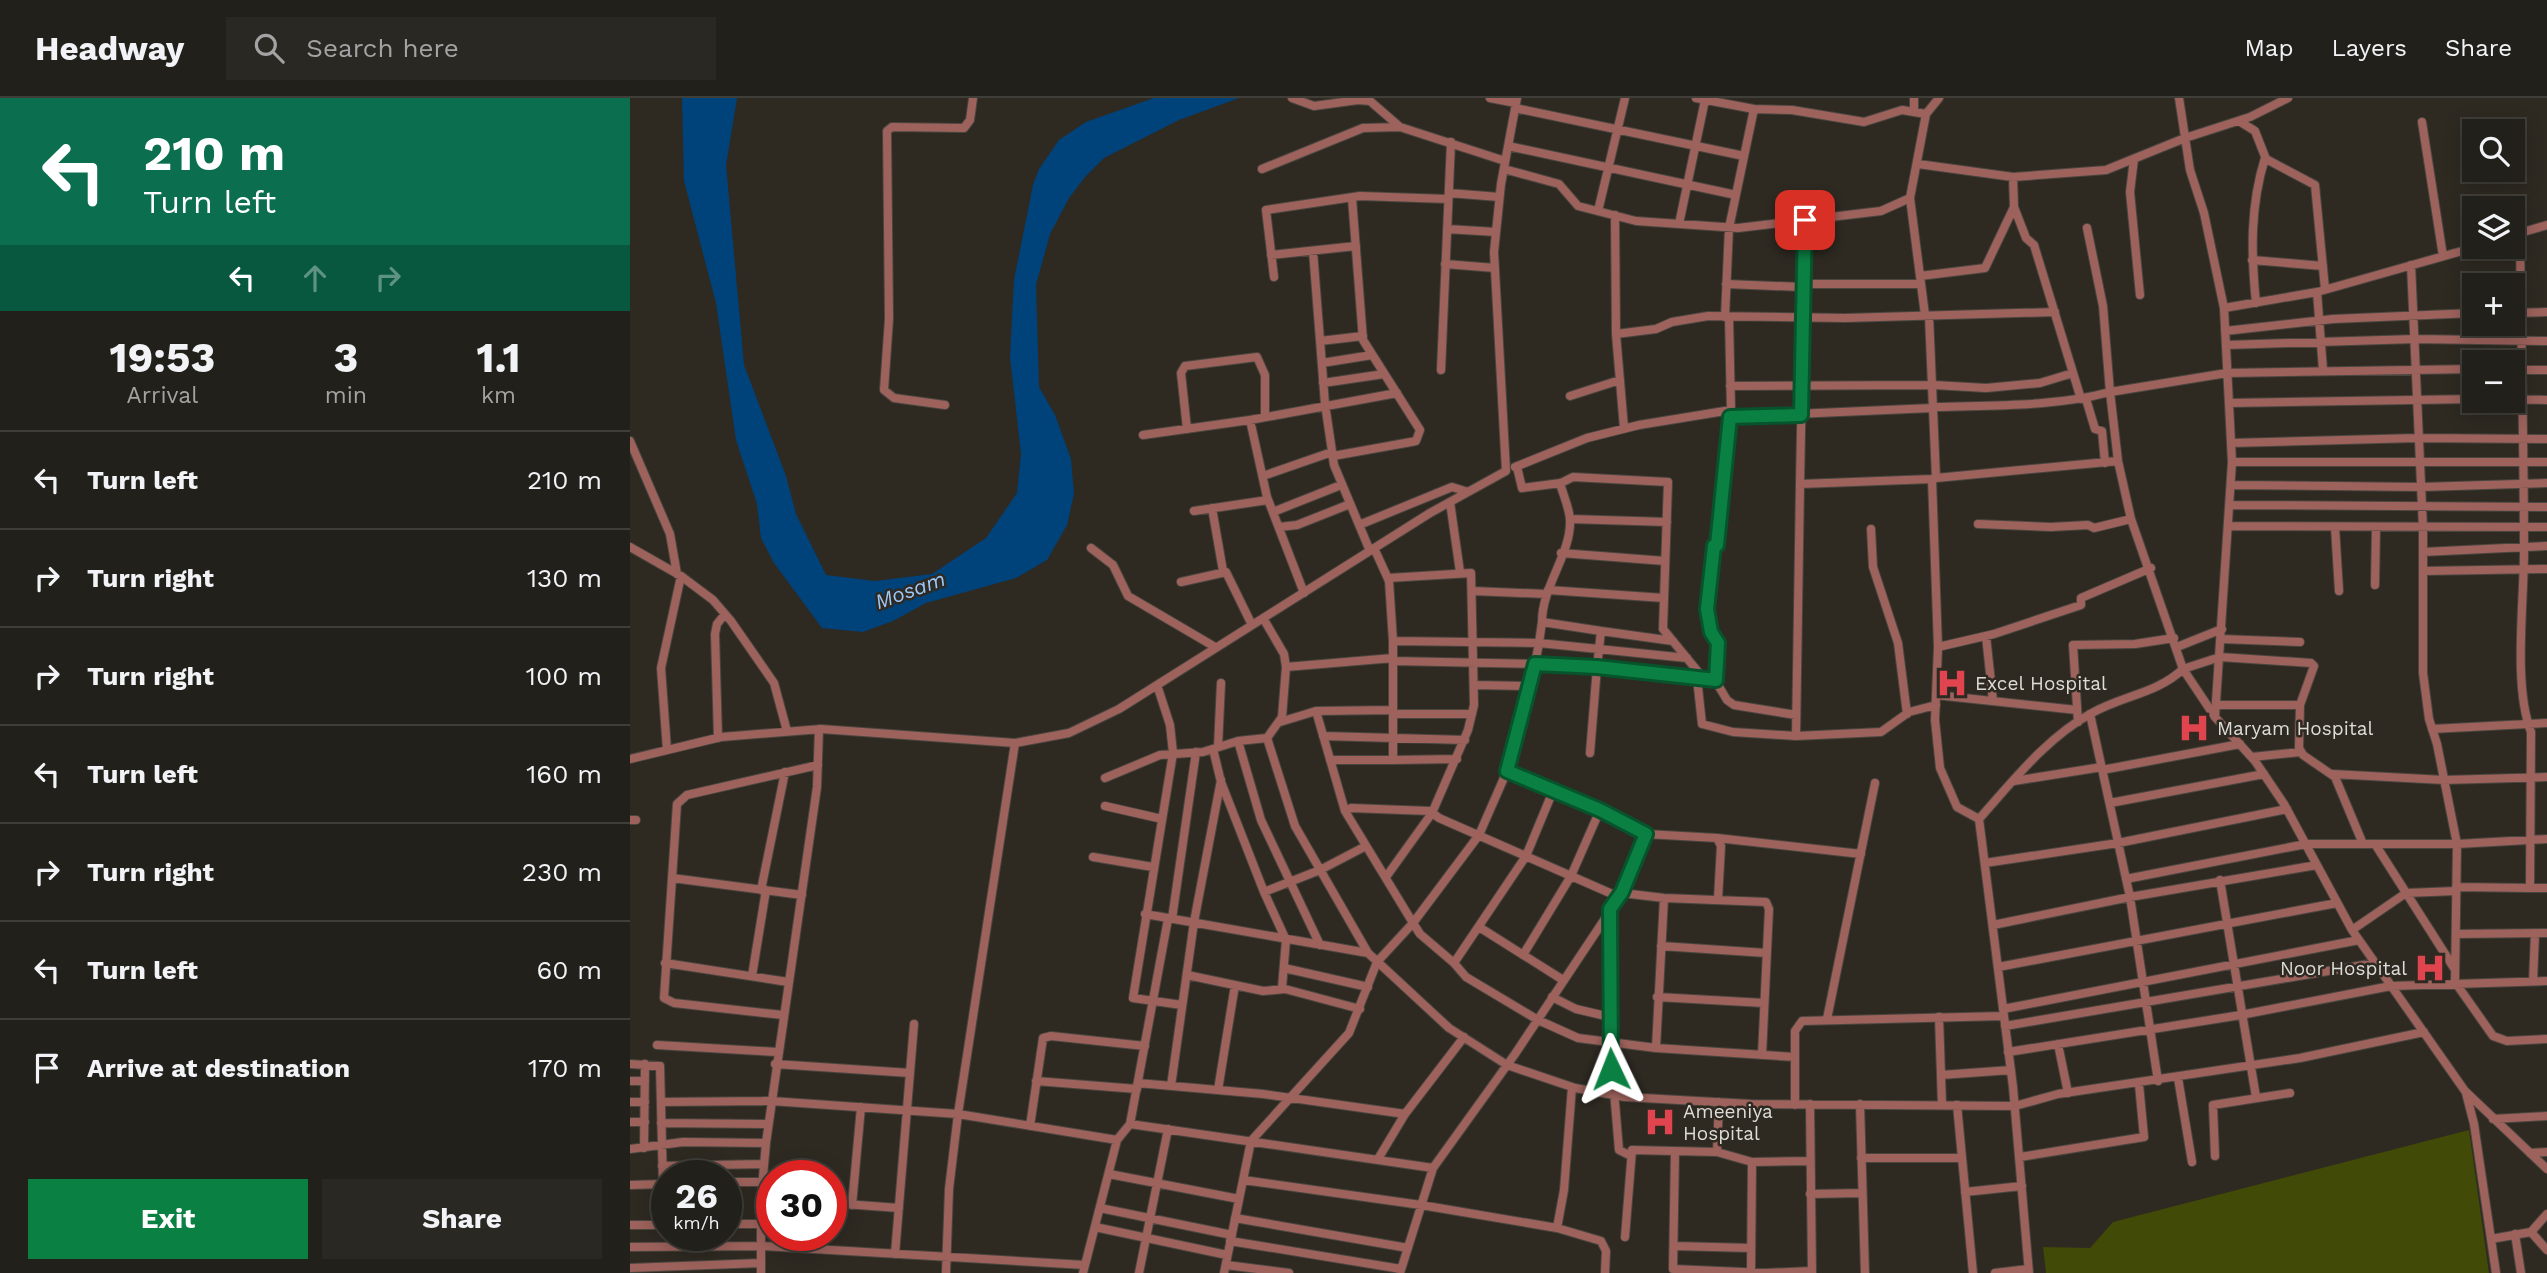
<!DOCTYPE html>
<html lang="en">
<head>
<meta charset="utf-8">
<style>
  :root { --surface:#22201a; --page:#2a2823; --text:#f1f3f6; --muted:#a2a3a2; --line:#3f3e39; --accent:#0b8043 }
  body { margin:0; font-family:"Work Sans",sans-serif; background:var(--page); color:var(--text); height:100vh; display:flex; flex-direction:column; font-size:26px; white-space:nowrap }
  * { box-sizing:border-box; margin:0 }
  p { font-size:23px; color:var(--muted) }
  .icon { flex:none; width:38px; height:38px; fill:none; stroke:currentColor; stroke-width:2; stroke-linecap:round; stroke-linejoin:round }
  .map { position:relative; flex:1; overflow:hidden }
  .side { display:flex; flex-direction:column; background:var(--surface); width:630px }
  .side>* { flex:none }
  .guide { background:#0b6e4f; color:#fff; overflow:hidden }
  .tools { position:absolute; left:1832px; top:21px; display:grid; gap:14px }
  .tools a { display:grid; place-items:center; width:63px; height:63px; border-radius:0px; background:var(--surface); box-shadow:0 4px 18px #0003,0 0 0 2px var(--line); font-size:35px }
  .speed { position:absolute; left:21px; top:1062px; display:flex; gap:14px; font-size:35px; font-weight:700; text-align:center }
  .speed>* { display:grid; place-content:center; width:91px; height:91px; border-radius:50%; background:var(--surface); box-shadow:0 4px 18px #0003,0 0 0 2px var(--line); line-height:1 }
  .speed small { font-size:18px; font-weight:400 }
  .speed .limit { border:10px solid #d22; background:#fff; color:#111 }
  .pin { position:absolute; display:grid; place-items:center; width:60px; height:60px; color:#fff; margin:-30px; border-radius:14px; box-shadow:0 4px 10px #0006 }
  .me { position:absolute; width:77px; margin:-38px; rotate:358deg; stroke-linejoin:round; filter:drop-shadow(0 0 5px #0008) }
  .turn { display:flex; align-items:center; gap:24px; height:147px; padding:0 28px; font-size:32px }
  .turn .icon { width:91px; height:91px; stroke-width:2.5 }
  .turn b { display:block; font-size:49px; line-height:60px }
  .lanes { display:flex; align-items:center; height:66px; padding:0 28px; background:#0003; justify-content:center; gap:35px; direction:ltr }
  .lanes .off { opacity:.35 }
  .eta { display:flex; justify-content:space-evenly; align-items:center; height:119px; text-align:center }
  .eta b { font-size:42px; font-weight:700; line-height:49px }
  .action { display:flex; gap:14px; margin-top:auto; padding:14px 28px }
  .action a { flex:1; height:80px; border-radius:0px; background:var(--accent); color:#fff; font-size:28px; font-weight:700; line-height:80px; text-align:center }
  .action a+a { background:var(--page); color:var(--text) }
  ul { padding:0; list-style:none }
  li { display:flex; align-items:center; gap:21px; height:98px; padding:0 28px; border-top:2px solid var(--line) }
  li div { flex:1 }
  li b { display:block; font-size:26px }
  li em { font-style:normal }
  header { display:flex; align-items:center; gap:42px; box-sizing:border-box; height:98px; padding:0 35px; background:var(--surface); border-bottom:2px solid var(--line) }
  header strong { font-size:33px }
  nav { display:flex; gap:38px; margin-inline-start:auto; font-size:24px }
  .search { width:490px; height:63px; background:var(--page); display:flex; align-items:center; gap:18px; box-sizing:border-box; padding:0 24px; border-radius:0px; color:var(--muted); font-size:26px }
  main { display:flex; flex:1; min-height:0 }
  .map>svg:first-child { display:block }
  .green { fill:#414a07 }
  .water { fill:#00427a }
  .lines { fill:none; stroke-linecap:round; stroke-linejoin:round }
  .minor-casing { stroke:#4a463f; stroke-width:10 }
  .minor { stroke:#9d625c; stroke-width:8 }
  .route-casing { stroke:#07532c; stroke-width:18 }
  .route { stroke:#0b8043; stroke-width:12 }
  .labels { text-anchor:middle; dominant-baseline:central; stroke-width:5; stroke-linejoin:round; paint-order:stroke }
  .poi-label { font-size:19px; fill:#dedcd7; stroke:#2e2a22; text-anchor:start }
  .water-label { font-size:21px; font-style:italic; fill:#9bc7f9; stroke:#2e2a22 }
</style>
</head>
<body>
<header>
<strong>Headway</strong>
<div class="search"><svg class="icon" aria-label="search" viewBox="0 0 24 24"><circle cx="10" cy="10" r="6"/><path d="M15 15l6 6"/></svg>Search here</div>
<nav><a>Map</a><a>Layers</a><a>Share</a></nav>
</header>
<main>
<section class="side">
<div class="guide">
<div class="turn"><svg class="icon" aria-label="left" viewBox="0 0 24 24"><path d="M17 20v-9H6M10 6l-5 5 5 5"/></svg><div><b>210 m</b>Turn left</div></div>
<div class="lanes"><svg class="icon" aria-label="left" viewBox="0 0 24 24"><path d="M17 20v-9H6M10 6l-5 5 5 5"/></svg><svg class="icon off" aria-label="ahead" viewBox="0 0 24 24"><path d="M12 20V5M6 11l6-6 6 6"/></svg><svg class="icon off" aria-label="right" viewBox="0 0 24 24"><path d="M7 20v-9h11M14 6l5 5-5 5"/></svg></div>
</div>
<div class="eta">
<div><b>19:53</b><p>Arrival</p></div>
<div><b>3</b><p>min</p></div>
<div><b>1.1</b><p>km</p></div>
</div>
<ul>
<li><svg class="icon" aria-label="left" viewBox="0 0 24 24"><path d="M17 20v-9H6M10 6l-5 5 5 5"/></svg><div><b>Turn left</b></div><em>210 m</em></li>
<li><svg class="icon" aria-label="right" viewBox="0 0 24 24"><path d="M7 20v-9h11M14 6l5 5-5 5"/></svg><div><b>Turn right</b></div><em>130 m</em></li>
<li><svg class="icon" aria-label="right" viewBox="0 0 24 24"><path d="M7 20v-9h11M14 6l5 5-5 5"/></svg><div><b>Turn right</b></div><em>100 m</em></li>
<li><svg class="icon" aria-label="left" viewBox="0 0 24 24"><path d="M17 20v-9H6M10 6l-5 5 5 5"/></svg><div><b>Turn left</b></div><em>160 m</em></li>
<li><svg class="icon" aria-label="right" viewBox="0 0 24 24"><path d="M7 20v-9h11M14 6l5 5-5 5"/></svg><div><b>Turn right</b></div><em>230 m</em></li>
<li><svg class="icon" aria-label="left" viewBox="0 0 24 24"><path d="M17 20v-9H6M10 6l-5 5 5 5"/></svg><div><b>Turn left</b></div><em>60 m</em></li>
<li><svg class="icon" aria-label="arrive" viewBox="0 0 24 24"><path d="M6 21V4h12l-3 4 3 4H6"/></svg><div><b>Arrive at destination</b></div><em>170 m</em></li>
</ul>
<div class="action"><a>Exit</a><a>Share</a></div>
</section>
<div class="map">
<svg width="1917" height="1175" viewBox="0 0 1917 1175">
  <rect width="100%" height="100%" fill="#2e2a22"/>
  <!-- green -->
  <path class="green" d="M1839 1032 1859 1175H1416L1413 1149 1460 1150 1483 1124Z"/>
  <!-- water -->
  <path class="water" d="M52 0H107L96 67 114 267 156 378 166 416 196 477 245 483 302 476 356 440 387 395 391 356 380 259 384 182 403 87 409 71 429 42 456 24 524 0H609L549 22 474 60 455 79 439 100 420 136 406 187 409 289 425 317 441 361 444 396 437 427 417 462 386 480 296 505 263 523 233 534 192 530 144 465 131 440 127 406 106 342 86 205 54 83Z"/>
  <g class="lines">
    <defs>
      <path id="minor" d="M662 0 684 8 728 2 740 3 770 29 875 63
        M860 0 886 5
        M1066 0 1124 11
        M1549 0 1560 72 1574 115 1594 210 1602 364 1585 619
        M885 10 1114 58
        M1284 14V0
        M1609 23 1625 33 1636 61 1685 87 1695 191
        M1792 24 1813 158
        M878 48 1106 97
        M1504 61 1500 94 1510 197
        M1288 66 1383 79 1476 72 1555 40 1620 19 1658 0
        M632 71 733 30 770 29
        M874 71 929 86 948 108 1006 123 1108 130 1251 113 1280 100 1296 16 1309 0
        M1383 79 1384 109 1396 140 1404 147 1451 301
        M819 95 869 99
        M1280 100 1295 217
        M968 113 995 0
        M985 117 986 236 1026 231 1042 224 1078 218 1215 220 1425 214
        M1175 122 1170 386 1302 381
        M1049 126 1075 2
        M817 131 866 134
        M1883 137 1917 127
        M683 153 695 306 704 367 740 453
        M641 157 726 148
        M1622 162 1693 168
        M815 166 865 170
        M1781 167 1793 430V575L1799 621 1807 646 1827 746 1825 884 1863 938 1877 943 1917 941
        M1290 178 1355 170 1384 109
        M644 179 636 112 730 98 818 101
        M1096 186 1172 189
        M1172 186H1291
        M1687 194 1693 272
        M1626 205C1621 155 1620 108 1635 60
        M1594 210 1687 194 1846 149
        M1883 215 1917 214
        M1299 218 1306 380 1302 381 1308 549 1305 622 1310 670 1327 709 1349 721
        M1095 219 1099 130 1124 11 1162 12 1234 24 1272 12 1296 16
        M1595 233 1703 221 1844 215
        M986 236 994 330
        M690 243 733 238
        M1596 247 1786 241 1917 243
        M692 265 742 257
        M811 272 821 44
        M1883 272H1917
        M693 285 754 276
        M1100 288 1304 287 1356 290 1410 285 1443 275
        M940 298 990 282
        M1456 301 1465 331 1472 333 1475 365
        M1883 301 1917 302
        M1599 305 1844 301
        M315 307 264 300 254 292 259 221 257 33 262 29 334 30 340 22 343 0
        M1305 309C1363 307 1424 309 1480 294L1473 208 1457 130
        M1100 319 1302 310
        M620 322 637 399 674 495
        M557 331 551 275 555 268 627 259 635 277V319
        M513 337 620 322 767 295
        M0 343 40 436 47 476
        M1601 345 1787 340 1917 341
        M703 358 781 344 786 343 790 332 733 242 722 100
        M1602 364H1917
        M885 369 957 340 1009 327 1101 312 1099 219
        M887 369 892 390 931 385 943 379 1038 384 1033 531 1074 581
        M633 378 702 354
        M1306 380 1488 363
        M1601 387 1791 389 1917 385
        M820 404 830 474
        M1600 407 1917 409
        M582 410 593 473
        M564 413 638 402
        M643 414 711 387
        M940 421 1037 424
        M1348 426 1421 429 1458 427 1464 430 1501 421
        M729 427 822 389 838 394
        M1598 428 1917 429
        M649 429 667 427 720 406
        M1705 429 1709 493
        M1241 431 1243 469 1268 545 1277 616
        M0 449 51 478 83 502 101 523 144 585 157 633
        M461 450 483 467 498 498 585 549
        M744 450 759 483 763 543
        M1793 454 1917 448
        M931 455 1035 463
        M1793 473 1917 471
        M551 484 596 474 622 527
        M1745 487 1746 429
        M918 492 1034 500
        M843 493 916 496
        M912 524C912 488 941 456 940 423 940 411 933 397 930 385
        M971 533 1043 543
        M1356 538 1363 603
        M1591 541 1670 544
        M1308 549 1364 536 1451 507V500L1521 470
        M1547 549 1592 531
        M763 563 905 566 909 545 1057 560
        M656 569 763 560
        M1067 580 1072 626 1103 634 1166 638 1170 386
        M1085 582 1097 602 1104 607 1166 617
        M527 587 540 627 543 655 503 900 552 907
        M844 587 900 588
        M1306 597 1447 612
        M1586 607H1670
        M686 613 763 612
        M763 616H842
        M1460 616 1500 799 1528 983
        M650 624 686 613 715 713
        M1448 624 1443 547 1505 546 1544 540
        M1802 631 1917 625
        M693 638 835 642
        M1166 638 1251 634 1279 614 1306 607
        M88 640 85 536 87 526 95 516
        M637 640 665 728 738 855 819 930 877 967 945 990 995 999 1121 1006 1385 1008 1428 996 1670 960 1794 934
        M608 643 631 722 690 847
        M588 649 591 585
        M583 651 591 684 634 794 656 842 652 890
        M37 652 31 570 51 478
        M960 655 967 569 1085 582 1088 545 1081 534 1077 511 1084 448 1087 447 1101 312
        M1622 659 1671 654
        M0 661 91 639 191 631 385 645 439 635 489 611 800 415 876 373 864 154 871 86 887 0
        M827 661 763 662V543L909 545 912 524 971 533 967 569 905 566 877 673
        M700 662H763
        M1472 672 1610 646
        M1702 676 1814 682 1917 679
        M475 680 530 657 573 654 608 643 637 640 652 619 656 569 654 556 633 520
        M1384 683 1472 669
        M1480 705 1634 676
        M475 708 532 721
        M0 722H6
        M1016 736 1087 740 1091 748 1088 801
        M1087 740 1231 756
        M1733 746 1705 679 1673 657 1669 650 1670 607 1684 568 1681 565 1590 559 1553 571 1585 619 1625 663 1654 706 1722 832 1835 993 1917 1071
        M1745 746 1824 870
        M463 759 523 769
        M1355 765 1488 745 1657 711
        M756 779 802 715 838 632 844 607 841 475 758 480
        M42 780 172 797
        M1496 781 1676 746H1827L1917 741
        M1590 782 1626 999
        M1826 789 1900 790 1901 634C1883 587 1894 506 1894 454 1894 348 1891 241 1890 135
        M1900 790H1917
        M131 792 155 674
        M634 794 690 772 736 748
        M992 795 1034 800 1136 804 1139 811 1132 957
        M980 811V946L989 1052 1001 1058
        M515 816 738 855
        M542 821 566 654
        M1363 827 1500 799 1687 767
        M849 829 933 882
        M1722 832 1776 795 1826 793
        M1826 836 1917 835
        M1031 848 1136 855
        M893 857 941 778 970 712
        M35 865 158 884
        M824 865 836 879 908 922 948 940 1026 950 1165 959
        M1368 869 1707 805
        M654 870 738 889
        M557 877 633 893 655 891 730 911
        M122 878 136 792
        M1903 883 1905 836
        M922 899 946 911 980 919
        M1027 899 1134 905
        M1373 911 1729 842
        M153 917 44 905 34 900 47 706 57 697 188 667
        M1309 919 1312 1007
        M1197 921 1245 685
        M1375 928 1745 865
        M1428 946 1438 995
        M27 947 147 954
        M1026 950 1034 800
        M1378 954 1611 917 1761 888 1917 883
        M0 966 30 968 33 1086
        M145 966 280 975
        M1311 977 1381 972
        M1548 980 1562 1064
        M0 983H15
        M406 983 507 991
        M508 985 633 996 775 1016
        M541 988 564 824 591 682
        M588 992 605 887
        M1836 995 1844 1026 1866 1175
        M0 1004H15
        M31 1004 141 1003 328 1016 487 1042
        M1180 1006 1182 1175
        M1230 1006 1235 1175
        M1165 1007V933L1172 923 1374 918
        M1327 1007 1343 1175
        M1863 1021 1917 1018
        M0 1024H15
        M31 1025 138 1026
        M500 1026 538 821
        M400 1028 413 940 421 938 515 948
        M14 1050 15 966
        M0 1051 53 1044 136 1045
        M1045 1053 1043 1171 1135 1175
        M1087 1054 1122 1064 1180 1063
        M1900 1055 1917 1054
        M1585 1058 1583 1007 1660 995
        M1390 1059 1514 1039 1509 986
        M1231 1060H1332
        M748 1061 775 1016 834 939
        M32 1068 134 1066
        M479 1076 609 1101
        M613 1082 791 1107 927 1130 934 1092 942 989
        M96 1084H132
        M0 1087 35 1086
        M1335 1094 1392 1088
        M1180 1096 1232 1095
        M201 1105 269 1110
        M222 1107 231 1009
        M470 1110 602 1137
        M605 1120 778 1150
        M96 1126H131
        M0 1127H37
        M465 1129 597 1157
        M927 1130 971 1143 976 1153 975 1175
        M1901 1134 1917 1116
        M1885 1136 1891 1175
        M995 1139 1002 1052 1087 1054 1089 1004
        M1861 1141 1901 1134 1917 1152
        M600 1143 771 1171
        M1044 1148 1121 1150
        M0 1149 133 1148 455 1167
        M265 1156 284 926
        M596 1167 659 1175
        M0 1170 131 1165
        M1121 1173 1122 1064
        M131 1175V1101L136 1045 187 689 189 631
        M316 1175 319 1091 328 1016 385 645
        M453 1175 487 1042 500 1026 803 1070
        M509 1175 538 1031
        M594 1175 621 1043 719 935 747 864 783 825 790 836 824 865 896 758 923 693
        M770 1175 803 1070 885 956 992 795 1016 736 970 712 877 673 849 737 783 825 715 713 721 710 800 713 809 720 989 799
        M1136 1175 1181 1173
        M1365 1175 1398 1171
        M1399 1175 1383 989 1349 721C1382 684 1418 638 1462 615 1492 598 1528 595 1553 571L1501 421 1488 363 1480 294 1597 275 1844 271"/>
    </defs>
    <!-- minor casing -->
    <use href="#minor" class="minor-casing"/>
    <!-- minor -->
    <use href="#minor" class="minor"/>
  </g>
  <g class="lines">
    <defs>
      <path id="route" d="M981 971 980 811 992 794 1016 736 970 712 877 673 905 566 967 569 1086 582 1088 545 1081 534 1077 511 1084 448 1087 447 1100 319 1171 317 1175 122"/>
    </defs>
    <!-- route casing -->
    <use href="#route" class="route-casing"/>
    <!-- route -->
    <use href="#route" class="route"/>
  </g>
  <!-- icons -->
  <defs>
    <symbol id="hospital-bare" viewBox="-9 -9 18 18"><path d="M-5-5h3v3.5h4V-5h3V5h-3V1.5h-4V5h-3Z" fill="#e0444e" stroke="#2e2a22" stroke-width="2.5" paint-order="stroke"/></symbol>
  </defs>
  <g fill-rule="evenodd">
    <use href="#hospital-bare" x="1300" y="563" width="44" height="44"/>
    <use href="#hospital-bare" x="1542" y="608" width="44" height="44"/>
    <use href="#hospital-bare" x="1778" y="848" width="44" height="44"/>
    <use href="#hospital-bare" x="1008" y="1002" width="44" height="44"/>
  </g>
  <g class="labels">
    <!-- poi labels -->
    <g class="poi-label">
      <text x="1345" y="585">Excel Hospital</text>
      <text x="1587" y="630">Maryam Hospital</text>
      <text x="1777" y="870" text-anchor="end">Noor Hospital</text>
      <text x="1053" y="1013">Ameeniya<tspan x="1053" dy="22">Hospital</tspan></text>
    </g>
    <!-- water labels -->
    <g class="water-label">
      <text transform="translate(280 492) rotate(-20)">Mosam</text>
    </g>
  </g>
</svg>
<div class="tools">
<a><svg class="icon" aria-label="search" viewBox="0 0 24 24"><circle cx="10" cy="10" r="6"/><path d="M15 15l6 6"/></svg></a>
<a><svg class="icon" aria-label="layers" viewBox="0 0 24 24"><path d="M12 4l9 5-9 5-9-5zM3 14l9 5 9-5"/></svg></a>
<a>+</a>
<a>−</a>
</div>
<div class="speed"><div>26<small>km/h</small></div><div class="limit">30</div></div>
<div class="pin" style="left:1175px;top:122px;background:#d93025"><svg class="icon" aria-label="arrive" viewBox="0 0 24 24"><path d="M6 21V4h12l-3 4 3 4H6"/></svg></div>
<svg class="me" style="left:981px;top:971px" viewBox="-20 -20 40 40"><path d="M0-17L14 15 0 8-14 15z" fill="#0b8043" stroke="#fff" stroke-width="4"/></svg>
</div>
</main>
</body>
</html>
